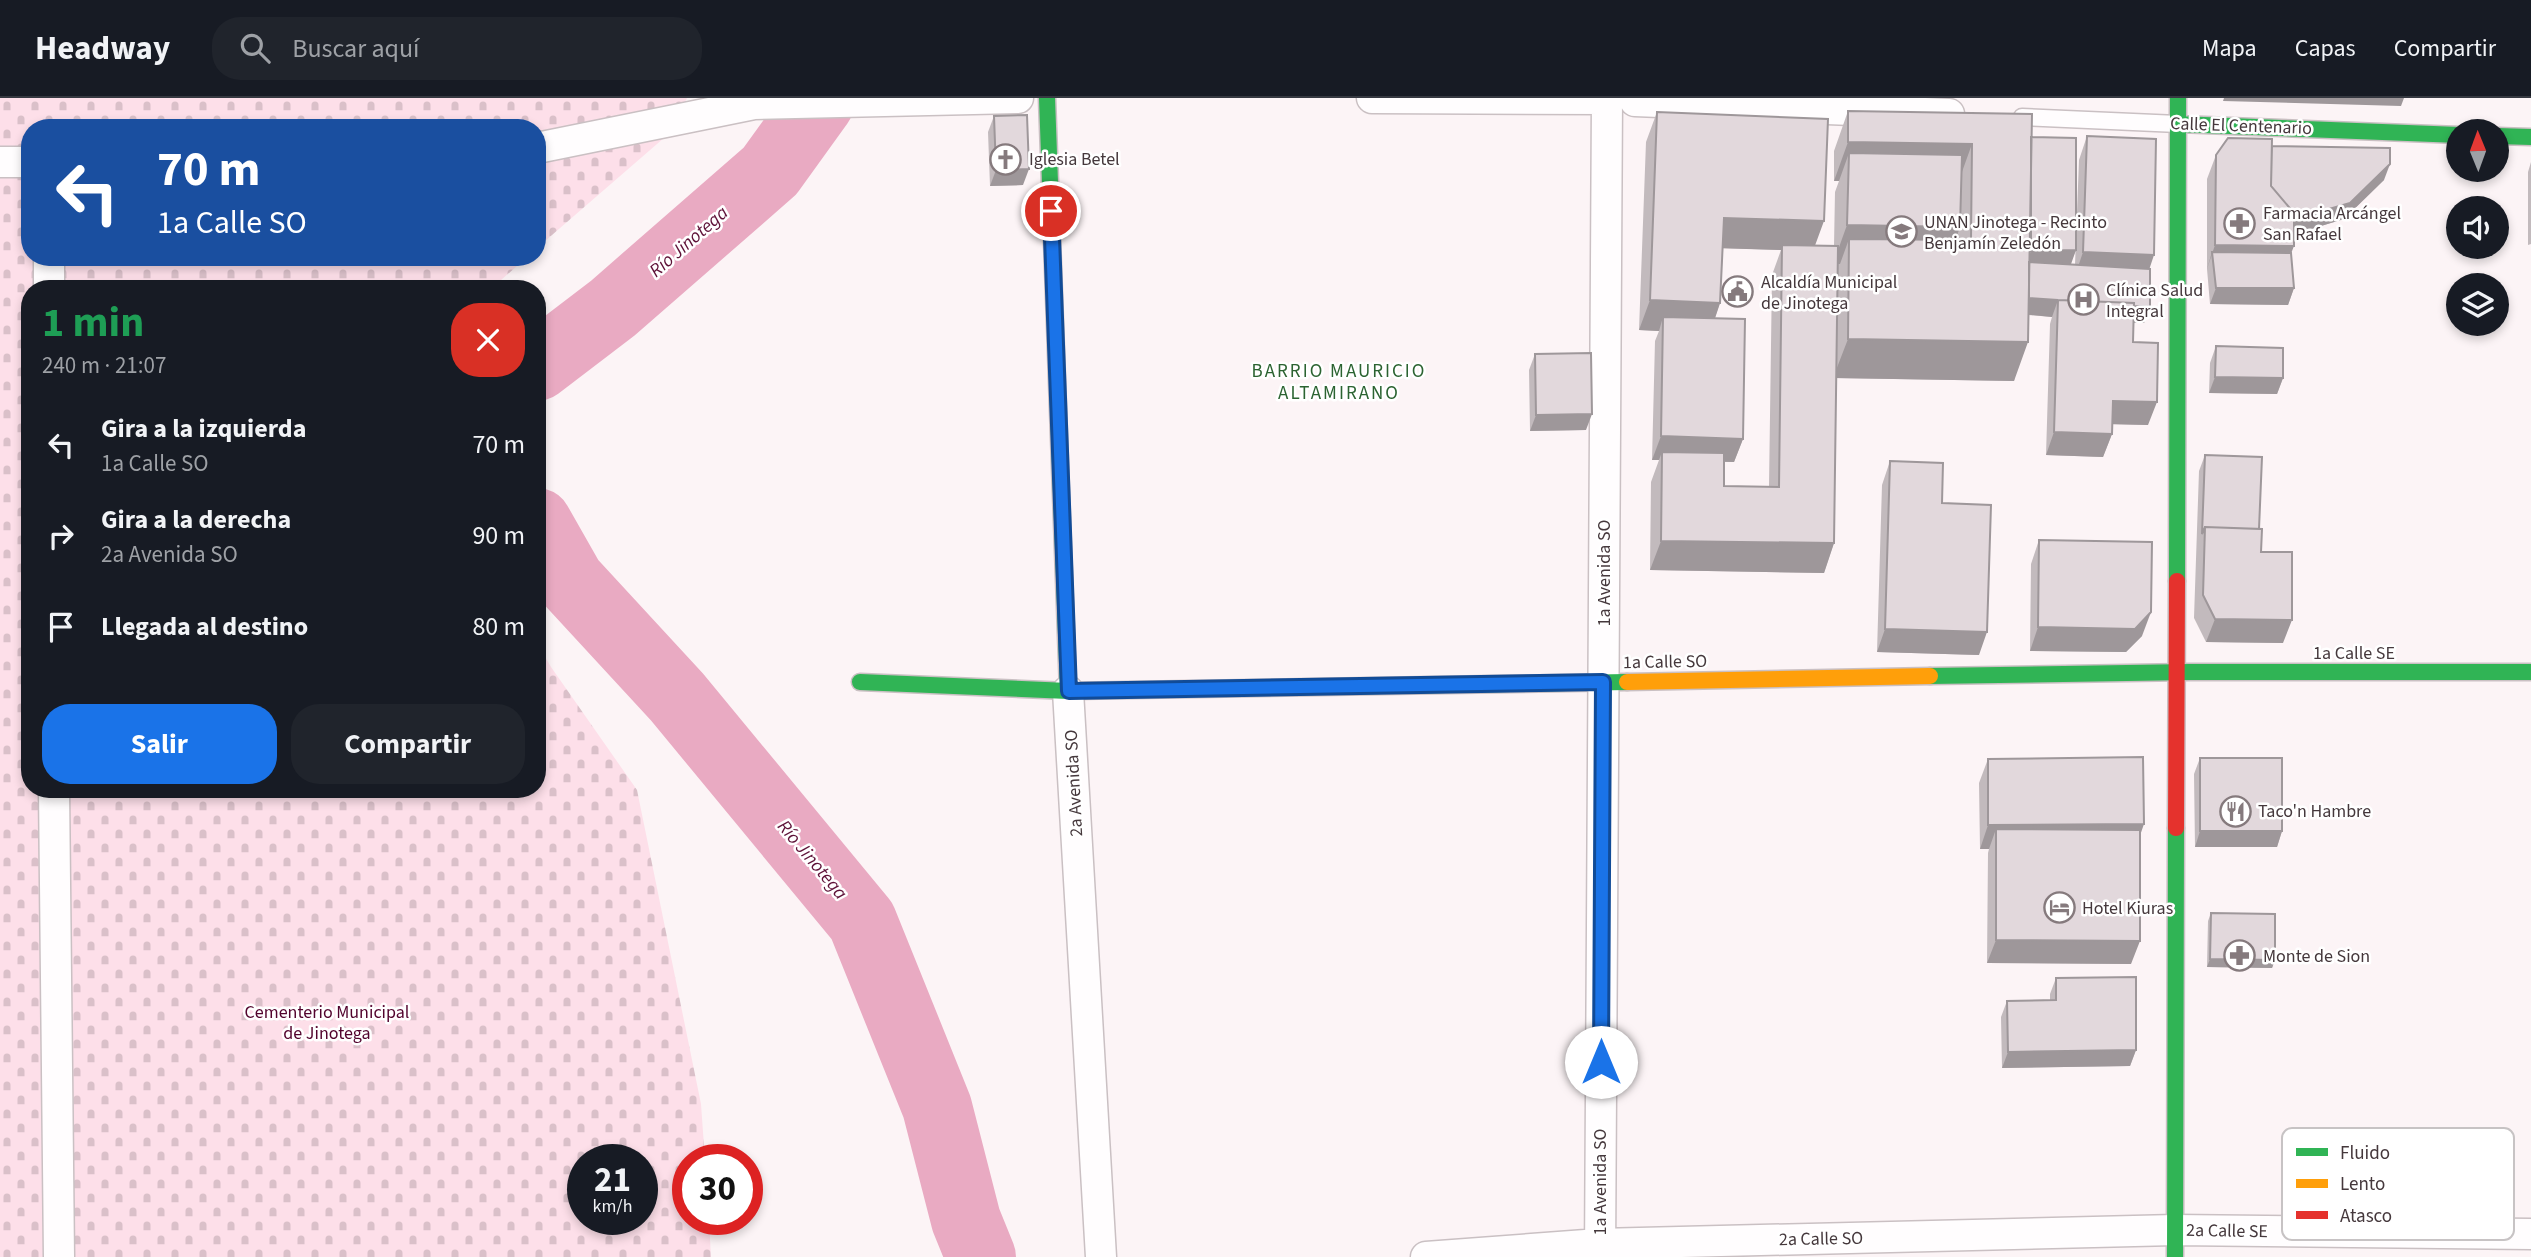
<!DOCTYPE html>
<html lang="es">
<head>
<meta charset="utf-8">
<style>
  :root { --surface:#171b24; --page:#20242c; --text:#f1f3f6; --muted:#9ea1a6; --line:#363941; --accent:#1a73e8 }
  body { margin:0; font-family:"Source Sans 3",sans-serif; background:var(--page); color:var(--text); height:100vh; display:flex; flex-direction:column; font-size:26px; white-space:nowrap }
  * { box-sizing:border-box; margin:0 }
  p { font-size:23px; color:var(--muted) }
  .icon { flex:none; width:38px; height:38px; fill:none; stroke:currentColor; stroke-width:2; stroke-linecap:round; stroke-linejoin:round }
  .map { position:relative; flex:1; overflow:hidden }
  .side { position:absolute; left:21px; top:182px; width:525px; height:518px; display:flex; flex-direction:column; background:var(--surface); border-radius:28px; box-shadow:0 4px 10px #0003 }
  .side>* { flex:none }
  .guide { position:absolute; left:21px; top:21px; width:525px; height:147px; border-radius:28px; box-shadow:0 4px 10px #0003; background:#1a4fa0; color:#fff; overflow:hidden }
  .needle { width:46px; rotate:359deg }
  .buttons { position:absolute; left:2446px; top:21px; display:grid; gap:14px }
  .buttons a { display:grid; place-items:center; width:63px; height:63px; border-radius:50%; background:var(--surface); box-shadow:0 4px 10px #0003; font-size:35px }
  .speed { position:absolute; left:567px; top:1046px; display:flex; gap:14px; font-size:35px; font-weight:700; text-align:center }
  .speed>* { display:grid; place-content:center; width:91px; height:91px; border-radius:50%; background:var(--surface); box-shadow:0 4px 10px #0003; line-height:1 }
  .speed small { font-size:18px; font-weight:400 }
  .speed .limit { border:10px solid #d22; background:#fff; color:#111 }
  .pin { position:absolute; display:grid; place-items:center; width:60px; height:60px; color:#fff; margin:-30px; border:4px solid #fff; border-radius:50%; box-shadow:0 2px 7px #0007 }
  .me { position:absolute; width:77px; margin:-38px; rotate:0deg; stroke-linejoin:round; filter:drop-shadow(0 0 5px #0008) }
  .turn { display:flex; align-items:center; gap:24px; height:147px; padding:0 21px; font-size:32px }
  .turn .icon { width:91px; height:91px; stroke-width:2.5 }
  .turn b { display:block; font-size:49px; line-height:60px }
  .round { display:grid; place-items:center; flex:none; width:74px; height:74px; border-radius:28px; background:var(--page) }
  .head { display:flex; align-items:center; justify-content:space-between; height:119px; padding:0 21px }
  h1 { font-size:42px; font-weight:700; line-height:52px; color:#1e9e55 }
  .primary-button { display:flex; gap:14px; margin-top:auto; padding:14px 21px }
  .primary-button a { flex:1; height:80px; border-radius:28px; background:var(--accent); color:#fff; font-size:28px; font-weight:700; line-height:80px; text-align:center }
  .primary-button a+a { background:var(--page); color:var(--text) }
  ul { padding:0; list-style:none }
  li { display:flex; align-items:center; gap:21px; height:91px; padding:0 21px }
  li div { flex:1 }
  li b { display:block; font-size:26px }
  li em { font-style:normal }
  header { display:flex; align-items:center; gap:42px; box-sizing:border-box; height:98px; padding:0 35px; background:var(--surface); border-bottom:2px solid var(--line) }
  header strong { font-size:33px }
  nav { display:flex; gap:38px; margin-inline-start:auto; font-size:24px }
  .search { width:490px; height:63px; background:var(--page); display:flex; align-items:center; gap:18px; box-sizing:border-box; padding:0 24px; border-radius:28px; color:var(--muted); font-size:26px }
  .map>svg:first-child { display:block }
  .cemetery { fill:url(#cemetery-stones); fill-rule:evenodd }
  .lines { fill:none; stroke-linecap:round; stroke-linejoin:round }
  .river { stroke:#e9aac2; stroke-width:70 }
  .lane-casing { stroke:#cac0c3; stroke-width:19 }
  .street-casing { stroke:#cac0c3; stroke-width:33 }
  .fast-casing { stroke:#cac0c3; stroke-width:19 }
  .slow-casing { stroke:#cac0c3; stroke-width:19 }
  .jam-casing { stroke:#cac0c3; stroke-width:19 }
  .lane { stroke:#fffdfe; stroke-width:16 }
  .street { stroke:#fffdfe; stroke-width:30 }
  .fast { stroke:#30b455; stroke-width:16 }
  .slow { stroke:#ff9f0a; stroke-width:16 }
  .jam { stroke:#e5322d; stroke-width:16 }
  .wall { fill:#c2babd; fill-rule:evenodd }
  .shaded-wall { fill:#9e979a }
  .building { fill:#e2d8dc; stroke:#9e979a; stroke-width:2 }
  .route-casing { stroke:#114b97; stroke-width:18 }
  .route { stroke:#1a73e8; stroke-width:12 }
  .labels { text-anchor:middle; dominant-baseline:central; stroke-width:5; stroke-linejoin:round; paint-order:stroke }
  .street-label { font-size:18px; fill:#45383c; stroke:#fff }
  .poi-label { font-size:18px; fill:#45383c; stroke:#fff; text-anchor:start }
  .park-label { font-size:18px; fill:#52032d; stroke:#fff }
  .water-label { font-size:19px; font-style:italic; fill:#5e1238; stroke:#fff }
  .neighbourhood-label { font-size:19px; letter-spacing:2px; fill:#2b6331; stroke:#fff }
  .key { fill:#fff; stroke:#c7c3c4; stroke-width:2 }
  .key-label { font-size:19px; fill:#45383c }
</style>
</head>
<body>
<header>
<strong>Headway</strong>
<div class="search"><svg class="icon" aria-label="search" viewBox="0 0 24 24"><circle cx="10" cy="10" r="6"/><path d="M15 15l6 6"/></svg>Buscar aquí</div>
<nav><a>Mapa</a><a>Capas</a><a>Compartir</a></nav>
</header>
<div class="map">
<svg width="2531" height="1159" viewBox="0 0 2531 1159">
  <defs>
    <pattern id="cemetery-stones" width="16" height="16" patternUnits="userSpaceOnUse" patternTransform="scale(1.75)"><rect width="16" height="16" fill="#fddfe9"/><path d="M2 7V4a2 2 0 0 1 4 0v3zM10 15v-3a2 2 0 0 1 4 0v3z" fill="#dac0c9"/></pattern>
  </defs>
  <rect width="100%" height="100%" fill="#fcf4f6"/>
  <!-- cemetery -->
  <path class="cemetery" d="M0 0H687L672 33 537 150V30H30V159H527L491 191H30V691H537V545L551 569 637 692 701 1006 705 1062H688V1122H709L711 1159H0ZM583 1062H642V1122H583Z"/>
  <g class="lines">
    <!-- river -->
    <path class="river" d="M537 268 613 210 770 73 819 5V0
      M537 425 570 483 677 599 862 823 937 1009 966 1122 981 1159"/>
    <defs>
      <path id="lane" d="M2022 19 2178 26"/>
      <path id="street" d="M1372 0 1607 1
        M1635 3 1949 16
        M537 50 754 6 1018 0
        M0 64H30
        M49 159V191
        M1068 593 1101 1159
        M54 691 59 1159
        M1426 1159 1599 1146 2175 1132 2531 1136
        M1600 1159 1607 0"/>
      <path id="fast" d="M1047 0 1068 593
        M2178 26 2459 37
        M2497 38 2531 39
        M2177 483 2178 0
        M1930 578 2190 574H2531
        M860 584 1068 593 1627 584
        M2175 1159 2176 730"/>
      <path id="slow" d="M1627 584 1930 578"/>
      <path id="jam" d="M2176 730 2177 483"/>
    </defs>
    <!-- lane casing -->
    <use href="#lane" class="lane-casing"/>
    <!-- street casing -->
    <use href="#street" class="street-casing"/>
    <!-- fast casing -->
    <use href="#fast" class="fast-casing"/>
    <!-- slow casing -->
    <use href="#slow" class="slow-casing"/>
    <!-- jam casing -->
    <use href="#jam" class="jam-casing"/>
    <!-- lane -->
    <use href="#lane" class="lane"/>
    <!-- street -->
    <use href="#street" class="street"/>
    <!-- fast -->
    <use href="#fast" class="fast"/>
    <!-- slow -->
    <use href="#slow" class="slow"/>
    <!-- jam -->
    <use href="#jam" class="jam"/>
  </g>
  <!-- wall -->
  <path class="wall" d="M1848 13 2031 40 2076 152 2070 166 2075 167 2079 62 2087 38 2149 171 2150 209 2144 225H2134L2133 244 2148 327 2112 326V336L2103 359 2046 357 2050 226 2052 219 2028 217 2014 283 1836 280 1834 445 1824 475 1650 472 1651 384 1659 362H1652L1655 243 1659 233 1639 232 1646 44 1657 14 1815 148H1834L1835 94 1839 83H1834V53ZM1723 150 1781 152 1772 177 1769 388H1724V364H1734L1743 341 1715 220 1720 205Z
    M994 18 1023 87 990 88 988 34Z
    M2272 48 2384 82 2344 121 2294 136 2291 155 2294 190 2288 207 2210 206 2207 171V81L2216 57Z
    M2531 64V146L2528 147V74Z
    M2216 248 2283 280 2277 296 2209 295 2210 265Z
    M1535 256 1586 332 1530 333 1529 272Z
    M2205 357 2259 431 2261 454 2283 545 2206 544 2194 520 2199 373Z
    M1890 363 1942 405 1979 557 1877 554 1882 387Z
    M2039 442 2142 538 2126 554 2030 553 2031 466Z
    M2200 660 2282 733 2277 749H2195L2194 676Z
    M1988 661 2140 738 2131 866 1987 865 1988 755 1989 751H1980L1979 685Z
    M2211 815 2275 862 2272 870 2207 869 2208 823Z
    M2056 880 2136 952 2130 968 2002 970 2001 919 2007 903 2050 902V896Z"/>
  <!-- shaded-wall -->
  <path class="shaded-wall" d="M2224 0H2404L2401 8 2223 3Z
    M1848 44 1972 46 1958 85 1849 55 1839 83H1834Z
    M2390 66 2384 82 2344 121 2285 139 2291 122Z
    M1029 71 1023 87 990 88 996 72Z
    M1724 120 1824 123 1813 153 1782 147 1781 152 1713 150Z
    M1847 127 1960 129 1946 168 1849 141 1840 166H1833Z
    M2215 147 2294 148 2285 171 2212 154 2207 171Z
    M2076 152 2070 169H2025L2031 153Z
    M2083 154 2154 157 2146 181 2075 178Z
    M2216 190H2294L2288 207 2210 206Z
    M2027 200 2058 202 2052 219 2021 216Z
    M1650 202 1720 205 1710 235 1663 219 1659 233 1639 232Z
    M2058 202 2150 209 2144 225 2058 219Z
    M1848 241 2028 244 2014 283 1833 280Z
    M2215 279 2283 280 2277 296 2209 295Z
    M2113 303 2157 304 2148 327 2104 326Z
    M1592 316 1586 332 1530 333 1536 317Z
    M2054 334 2112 336 2103 359 2046 357Z
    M1661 338 1743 341 1734 364 1662 362V354L1659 362H1652Z
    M1661 443 1834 445 1824 475 1650 472Z
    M2151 514 2142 538 2126 554 2030 553 2038 529Z
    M2215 521 2292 522 2283 545 2206 544Z
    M1885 531 1987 534 1979 557 1877 554Z
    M2144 726 2136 749 1996 731 1989 751H1980L1988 727Z
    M2200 733H2282L2277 749H2195Z
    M1996 842 2140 843 2131 866 1987 865Z
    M2210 861 2275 862 2272 870 2207 869Z
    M2136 952 2130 968 2002 970 2008 954Z"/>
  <!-- building -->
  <path class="building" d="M1848 13 2032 16 2028 244 1848 241 1849 141 1971 142 1972 46 1848 44Z
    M1657 14 1828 21 1824 123 1724 120 1720 205 1650 202Z
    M1027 17 1029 71 996 72 994 18Z
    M2087 38 2156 41 2154 157 2083 154Z
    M2031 39 2076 40V152L2031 153Z
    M2228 40 2272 41 2271 88 2294 115V148L2215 147 2216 57Z
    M2272 48 2390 50V66L2350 105 2294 121V115L2271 88Z
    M1849 55 1962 57 1960 129 1847 127Z
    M1782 147 1838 148 1834 445 1661 443 1662 354 1724 355V388L1779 389Z
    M2212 154 2291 155 2294 190H2216Z
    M2029 164 2150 171V209L2134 208V205L2058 202 2029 200Z
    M2058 202 2134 205 2133 244 2158 245 2157 304 2113 303 2112 336 2054 334Z
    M1663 219 1745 221 1743 341 1661 338Z
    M2216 248 2283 250V280L2215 279Z
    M1591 255 1592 316 1536 317 1535 256Z
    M2205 357 2262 359 2259 431 2205 429 2202 436Z
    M1890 363 1943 365 1942 405 1991 407 1987 534 1885 531Z
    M2205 429 2262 431 2261 454H2292V522L2215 521 2203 497Z
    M2039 442 2152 444 2151 514 2135 531 2038 529Z
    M2143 659 2144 726 1988 727V661Z
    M2200 660H2282V733H2200Z
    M1996 731 2140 732V843L1996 842Z
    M2211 815 2275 816V862L2210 861Z
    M2136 879V952L2008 954 2007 903 2056 902V880Z"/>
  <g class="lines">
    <defs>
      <path id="route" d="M1051 113 1069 593 1603 584 1601 964"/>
    </defs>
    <!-- route casing -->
    <use href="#route" class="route-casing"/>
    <!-- route -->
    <use href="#route" class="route"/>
  </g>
  <!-- icons -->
  <defs>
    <symbol id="church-ring" viewBox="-11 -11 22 22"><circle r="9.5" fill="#fff" stroke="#857a7d" stroke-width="1.5"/><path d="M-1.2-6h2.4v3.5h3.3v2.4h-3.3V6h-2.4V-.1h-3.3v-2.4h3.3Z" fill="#857a7d"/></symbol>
    <symbol id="pharmacy-ring" viewBox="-11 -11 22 22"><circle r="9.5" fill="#fff" stroke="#857a7d" stroke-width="1.5"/><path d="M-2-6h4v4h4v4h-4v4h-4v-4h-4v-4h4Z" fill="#857a7d"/></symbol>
    <symbol id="university-ring" viewBox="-11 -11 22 22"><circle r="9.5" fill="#fff" stroke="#857a7d" stroke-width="1.5"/><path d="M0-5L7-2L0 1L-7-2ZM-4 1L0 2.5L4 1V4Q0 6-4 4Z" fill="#857a7d"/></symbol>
    <symbol id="civic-ring" viewBox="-11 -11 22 22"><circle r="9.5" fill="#fff" stroke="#857a7d" stroke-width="1.5"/><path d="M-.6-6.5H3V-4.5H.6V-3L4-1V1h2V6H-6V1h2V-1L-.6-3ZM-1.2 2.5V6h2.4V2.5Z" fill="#857a7d"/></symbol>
    <symbol id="hospital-ring" viewBox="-11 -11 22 22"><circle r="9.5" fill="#fff" stroke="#857a7d" stroke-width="1.5"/><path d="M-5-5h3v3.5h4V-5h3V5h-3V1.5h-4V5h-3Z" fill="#857a7d"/></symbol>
    <symbol id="restaurant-ring" viewBox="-11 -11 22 22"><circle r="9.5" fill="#fff" stroke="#857a7d" stroke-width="1.5"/><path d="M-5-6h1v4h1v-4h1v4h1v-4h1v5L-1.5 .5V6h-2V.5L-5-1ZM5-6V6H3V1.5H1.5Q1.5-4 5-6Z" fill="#857a7d"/></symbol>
    <symbol id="hotel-ring" viewBox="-11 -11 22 22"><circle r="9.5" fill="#fff" stroke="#857a7d" stroke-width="1.5"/><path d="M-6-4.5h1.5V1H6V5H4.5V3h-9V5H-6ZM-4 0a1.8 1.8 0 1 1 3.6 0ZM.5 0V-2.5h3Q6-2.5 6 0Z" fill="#857a7d"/></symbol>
  </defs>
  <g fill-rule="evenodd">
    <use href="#church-ring" x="988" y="44" width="35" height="35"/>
    <use href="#pharmacy-ring" x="2222" y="108" width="35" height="35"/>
    <use href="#university-ring" x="1884" y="116" width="35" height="35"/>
    <use href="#civic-ring" x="1720" y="176" width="35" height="35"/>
    <use href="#hospital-ring" x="2066" y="184" width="35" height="35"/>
    <use href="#restaurant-ring" x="2218" y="696" width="35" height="35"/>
    <use href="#hotel-ring" x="2042" y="792" width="35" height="35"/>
    <use href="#pharmacy-ring" x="2222" y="840" width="35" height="35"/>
  </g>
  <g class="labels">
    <!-- street labels -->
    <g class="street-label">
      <text transform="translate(2241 28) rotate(2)">Calle El Centenario</text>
      <text transform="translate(1604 475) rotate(-90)">1a Avenida SO</text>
      <text x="2354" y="555">1a Calle SE</text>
      <text transform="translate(1665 564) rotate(-1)">1a Calle SO</text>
      <text transform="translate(1074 685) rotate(-93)">2a Avenida SO</text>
      <text transform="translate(1600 1084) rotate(-90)">1a Avenida SO</text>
      <text transform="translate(2227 1133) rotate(1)">2a Calle SE</text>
      <text transform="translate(1821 1141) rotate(-1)">2a Calle SO</text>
    </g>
    <!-- poi labels -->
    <g class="poi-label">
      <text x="1029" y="61">Iglesia Betel</text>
      <text x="2263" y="115">Farmacia Arcángel<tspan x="2263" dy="21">San Rafael</tspan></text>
      <text x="1924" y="124">UNAN Jinotega - Recinto<tspan x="1924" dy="21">Benjamín Zeledón</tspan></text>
      <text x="1761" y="184">Alcaldía Municipal<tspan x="1761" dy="21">de Jinotega</tspan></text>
      <text x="2106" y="192">Clínica Salud<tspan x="2106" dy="21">Integral</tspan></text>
      <text x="2258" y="713">Taco'n Hambre</text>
      <text x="2082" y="810">Hotel Kiuras</text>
      <text x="2263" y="858">Monte de Sion</text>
    </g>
    <!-- park labels -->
    <g class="park-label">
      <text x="327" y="914">Cementerio Municipal<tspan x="327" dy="21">de Jinotega</tspan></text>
    </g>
    <!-- water labels -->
    <g class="water-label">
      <text transform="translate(689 144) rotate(-41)">Río Jinotega</text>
      <text transform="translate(812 762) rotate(50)">Río Jinotega</text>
    </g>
    <!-- neighbourhood labels -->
    <g class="neighbourhood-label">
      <text x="1339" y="273">BARRIO MAURICIO<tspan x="1339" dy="22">ALTAMIRANO</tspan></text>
    </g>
  </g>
  <!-- legend -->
  <rect x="2282" y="1030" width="232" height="112" rx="10" class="key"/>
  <rect x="2296" y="1050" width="32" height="8" fill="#30b455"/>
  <rect x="2296" y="1081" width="32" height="9" fill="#ff9f0a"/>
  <rect x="2296" y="1113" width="32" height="8" fill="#e5322d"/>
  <g class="key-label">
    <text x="2340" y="1061">Fluido</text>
    <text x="2340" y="1092">Lento</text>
    <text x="2340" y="1124">Atasco</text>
  </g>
</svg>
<div class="buttons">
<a><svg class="needle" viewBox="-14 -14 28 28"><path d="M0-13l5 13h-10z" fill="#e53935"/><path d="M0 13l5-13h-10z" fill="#9ea1a6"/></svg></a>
<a><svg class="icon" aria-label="sound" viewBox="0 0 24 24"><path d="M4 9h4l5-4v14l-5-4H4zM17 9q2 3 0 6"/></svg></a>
<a><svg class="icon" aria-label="layers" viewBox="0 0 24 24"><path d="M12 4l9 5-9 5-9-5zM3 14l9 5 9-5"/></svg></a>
</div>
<div class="speed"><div>21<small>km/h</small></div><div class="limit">30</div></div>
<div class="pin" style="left:1051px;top:113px;background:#d93025"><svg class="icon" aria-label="arrive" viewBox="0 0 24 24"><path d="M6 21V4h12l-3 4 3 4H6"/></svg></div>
<svg class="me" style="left:1601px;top:964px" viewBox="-20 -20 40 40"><circle r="19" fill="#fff"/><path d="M0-13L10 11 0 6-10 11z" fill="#1a73e8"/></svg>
<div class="guide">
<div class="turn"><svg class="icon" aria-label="left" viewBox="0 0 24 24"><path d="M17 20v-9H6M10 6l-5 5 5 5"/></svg><div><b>70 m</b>1a Calle SO</div></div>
</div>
<section class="side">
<div class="head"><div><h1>1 min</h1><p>240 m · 21:07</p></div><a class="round" style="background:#d93025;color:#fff"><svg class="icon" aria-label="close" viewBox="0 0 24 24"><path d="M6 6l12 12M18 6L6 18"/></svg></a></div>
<ul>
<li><svg class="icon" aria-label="left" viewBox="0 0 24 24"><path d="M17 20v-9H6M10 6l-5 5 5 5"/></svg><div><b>Gira a la izquierda</b><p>1a Calle SO</p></div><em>70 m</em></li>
<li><svg class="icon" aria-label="right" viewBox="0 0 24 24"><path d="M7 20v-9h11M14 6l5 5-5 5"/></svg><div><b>Gira a la derecha</b><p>2a Avenida SO</p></div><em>90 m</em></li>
<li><svg class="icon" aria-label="arrive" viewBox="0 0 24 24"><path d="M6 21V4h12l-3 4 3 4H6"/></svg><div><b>Llegada al destino</b></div><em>80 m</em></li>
</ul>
<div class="primary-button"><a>Salir</a><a>Compartir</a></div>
</section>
</div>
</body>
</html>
